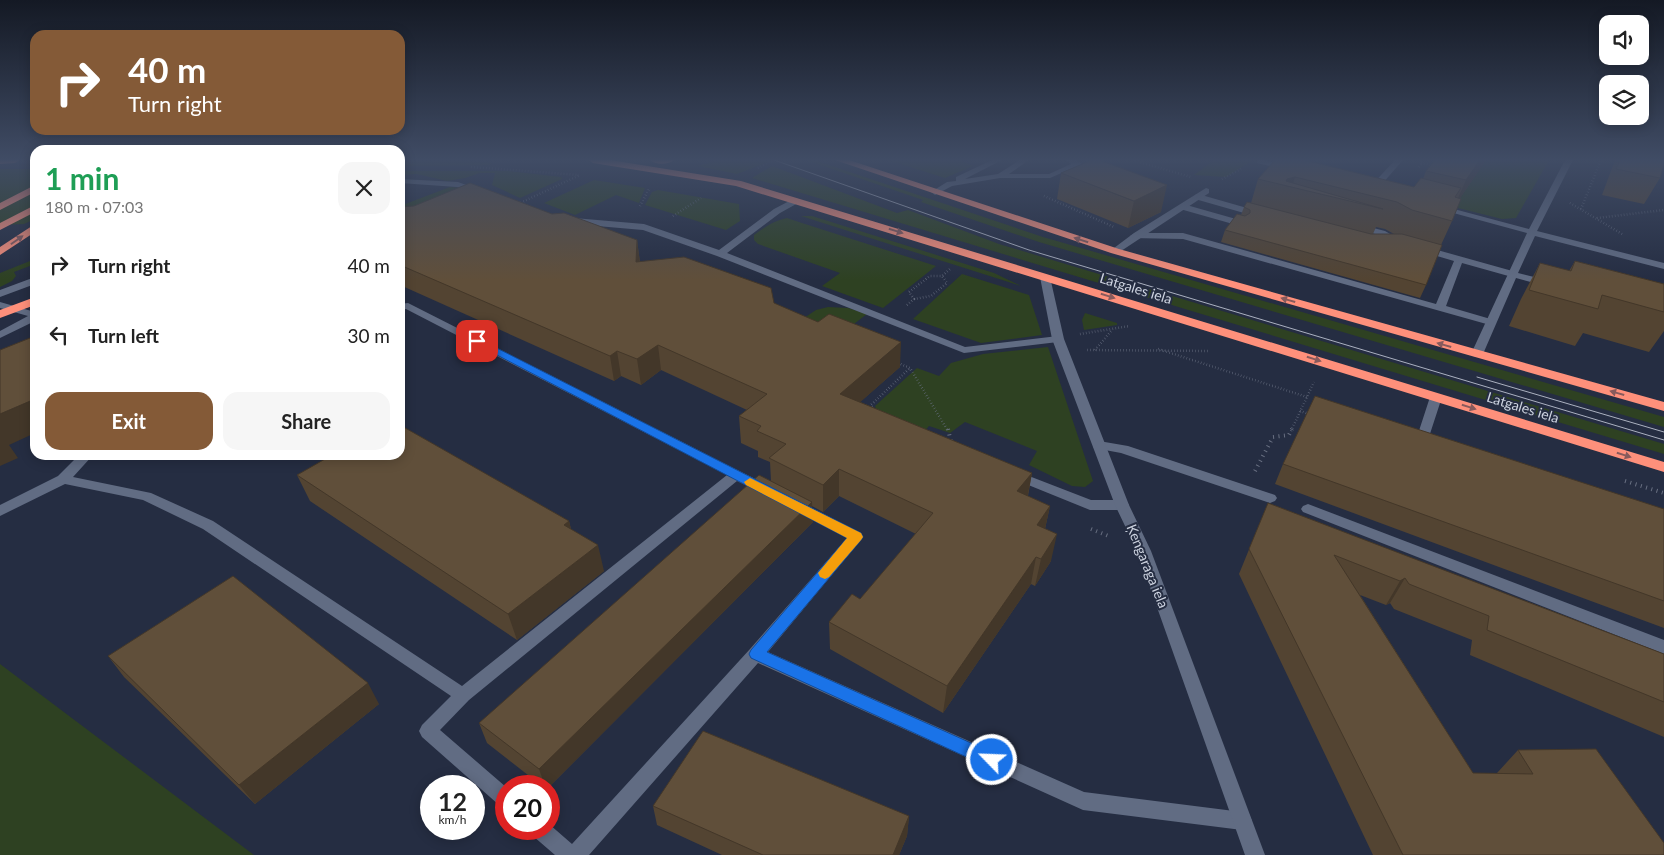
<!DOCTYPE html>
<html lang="en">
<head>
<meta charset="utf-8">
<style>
  :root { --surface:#fff; --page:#f6f6f6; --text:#222; --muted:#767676; --accent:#845a37 }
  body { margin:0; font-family:Lato,sans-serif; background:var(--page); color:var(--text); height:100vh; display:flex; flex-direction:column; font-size:19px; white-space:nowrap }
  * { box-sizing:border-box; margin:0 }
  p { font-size:16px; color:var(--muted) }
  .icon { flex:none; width:28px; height:28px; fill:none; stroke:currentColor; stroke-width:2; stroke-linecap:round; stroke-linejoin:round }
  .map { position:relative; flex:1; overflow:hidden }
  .drawer { position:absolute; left:30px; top:145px; width:375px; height:315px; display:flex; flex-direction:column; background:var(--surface); border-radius:15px; box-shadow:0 2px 12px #0003 }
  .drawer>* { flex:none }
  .top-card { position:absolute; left:30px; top:30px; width:375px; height:105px; border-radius:15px; box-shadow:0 2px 12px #0003; background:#845a37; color:#fff; overflow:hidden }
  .controls { position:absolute; left:1599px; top:15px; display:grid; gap:10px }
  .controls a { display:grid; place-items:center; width:50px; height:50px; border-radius:10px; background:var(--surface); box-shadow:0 2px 12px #0003; font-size:25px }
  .speed { position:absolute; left:420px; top:775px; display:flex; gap:10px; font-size:25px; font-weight:700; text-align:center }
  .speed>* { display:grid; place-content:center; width:65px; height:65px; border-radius:50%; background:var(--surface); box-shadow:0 2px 12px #0003; line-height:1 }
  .speed small { font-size:12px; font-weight:400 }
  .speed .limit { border:8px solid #d22; background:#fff; color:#111 }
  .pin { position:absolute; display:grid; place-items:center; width:42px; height:42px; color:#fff; margin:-21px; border-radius:10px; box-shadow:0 2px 8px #0006 }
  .me { position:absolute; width:55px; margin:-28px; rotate:294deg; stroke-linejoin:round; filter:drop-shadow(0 0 4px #0008) }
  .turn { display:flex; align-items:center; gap:18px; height:105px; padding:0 15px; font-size:22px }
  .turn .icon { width:65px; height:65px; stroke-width:2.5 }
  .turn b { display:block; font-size:35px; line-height:42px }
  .round { display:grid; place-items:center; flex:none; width:52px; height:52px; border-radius:15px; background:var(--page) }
  .head { display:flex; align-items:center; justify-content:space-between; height:85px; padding:0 15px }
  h1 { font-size:30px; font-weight:700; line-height:38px; color:#1e9e55 }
  .action { display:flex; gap:10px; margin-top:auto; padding:10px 15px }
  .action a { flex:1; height:58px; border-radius:15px; background:var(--accent); color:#fff; font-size:20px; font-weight:700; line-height:58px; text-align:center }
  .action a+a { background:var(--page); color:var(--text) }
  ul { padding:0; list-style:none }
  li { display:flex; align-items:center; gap:15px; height:70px; padding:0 15px }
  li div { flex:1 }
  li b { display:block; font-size:19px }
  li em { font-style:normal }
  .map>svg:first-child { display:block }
  .green { fill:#2e4122 }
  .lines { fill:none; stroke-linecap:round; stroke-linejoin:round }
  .path-far1 { stroke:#697082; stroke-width:2.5; stroke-dasharray:0.5 2.5; stroke-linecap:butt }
  .path { stroke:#697082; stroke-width:4; stroke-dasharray:1 4.5; stroke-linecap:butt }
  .lane { fill:#616c83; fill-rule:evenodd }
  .street { fill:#616c83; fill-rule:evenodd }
  .highway { fill:#fe907b; fill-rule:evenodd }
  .tram { stroke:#abb1c0; stroke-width:1 }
  .wall { fill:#534432; fill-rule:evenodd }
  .shaded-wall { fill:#433729 }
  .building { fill:#604f3a; stroke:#433729 }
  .oneway { fill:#875a5c }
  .route { fill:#1a73e8; stroke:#114b97 }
  .slow { fill:#f59e0b }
  .labels { text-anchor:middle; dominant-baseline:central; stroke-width:4; stroke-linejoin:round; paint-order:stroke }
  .street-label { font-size:14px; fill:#ced4e1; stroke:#252d42 }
</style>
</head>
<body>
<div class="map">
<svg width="1664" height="855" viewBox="0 0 1664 855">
  <rect width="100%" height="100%" fill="#252d42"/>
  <!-- green -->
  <path class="green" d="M448 160 492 163 489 165 400 166V161Z
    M720 160H773L737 174 698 166Z
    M806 160H814L1043 237 1664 417V427L1039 242 921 202 923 200Z
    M888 160H961L973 166 945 178Z
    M1214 160H1253L1226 177 1194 175Z
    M1486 160H1549L1516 218 1502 219 1454 207Z
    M772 166 897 213 908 210 999 244 1664 444V454L752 178Z
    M0 169H35V219L24 224 0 225Z
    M400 171H508L561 177 562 179 520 198 492 185 495 173H480L465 178 447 181 417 174 400 175Z
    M594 180 645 188 639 203 616 195 575 215 544 203Z
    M450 187 462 188 400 217V206Z
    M658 190 739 204 740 221 726 230 645 205 652 192Z
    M801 216H812L994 273 1021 286Z
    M787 218 802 223 936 266 883 308 822 286 840 273 758 244 754 240V235C765 227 773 221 787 218Z
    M35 259V264L14 272 16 276 12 281 0 287V273Z
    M962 274 1029 295 1042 335 981 343 913 319Z
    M828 307 848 308 867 314 837 337 798 322 816 310Z
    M1085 313 1117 323V325L1084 330 1082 320Z
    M1048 347 1093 481 1085 487 1072 486 1029 465 1037 451 965 422 950 433 929 426 914 444 882 426 875 406 917 368 939 376 951 363 983 354Z
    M0 664 254 855H0Z"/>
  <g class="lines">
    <!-- path-far1 -->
    <path class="path-far1" d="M1132 160 1191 177
      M1421 163 1435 166
      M471 167 579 175
      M1419 167 1425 160
      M758 168 773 160
      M1222 179 1243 168
      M1044 196 1114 227
      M1570 203 1622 234
      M518 204 580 175
      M640 206 649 189
      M1581 209 1601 160
      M673 216 701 198
      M1597 218 1664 210
      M914 299 931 296 947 283 942 276
      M907 305 914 299 909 292 930 276H942L950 269
      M1080 334 1130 326
      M1158 349 1307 397
      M1087 350 1208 351
      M1095 350 1112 330
      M898 363 910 368 948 431
      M873 410 871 405 910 368
      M1300 411 1309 414
      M1291 431 1314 382"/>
    <!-- path -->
    <path class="path" d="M948 429 951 442
      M1255 471 1273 437 1289 435 1292 429
      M1625 481 1664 493
      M1091 529 1111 537"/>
    <!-- lane -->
    <path class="lane" d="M400 179 458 182 483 191 479 194 457 187 400 183Z
      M1198 194 1261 212 1262 214 1258 217 1195 199V195Z
      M795 198 798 199V203L780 213 727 253 965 347 1058 336 1064 339 1058 342 964 353 717 256 643 230 574 224 569 221 574 218 644 224 719 250 774 209Z
      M1183 204 1243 221 1245 223 1240 226 1180 209V205Z
      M1358 224 1385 231 1402 241 1397 244 1379 235 1355 229 1353 227Z
      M1135 233H1183L1436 304 1454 261 1420 251V247L1423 246 1516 272 1517 274 1512 277 1462 263 1446 306 1494 320 1495 322 1490 325 1183 239 1132 238 1130 236Z
      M35 277V284L0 297V290Z
      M0 302 35 312V321L0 338V331L28 316 0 308Z
      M408 303 769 486 771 489 769 492 764 494 737 481 469 700 440 730 506 787V808L499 805 422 737 419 731 422 725 451 696 203 529 143 500 65 484 0 516V505L58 476 79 455H93L73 477 151 493 213 521 462 686 727 475 406 309 400 310V304Z
      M1436 393 1442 397 1427 443 1421 447 1416 446 1415 443 1430 397Z
      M1099 441 1128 446 1275 495 1277 498 1275 501 1270 503 1121 453 1094 448 1093 445 1094 442Z
      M1016 471 1091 500H1122L1127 502 1129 505 1127 508 1122 510H1090L1011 478 1009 475 1011 472Z
      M797 501 861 533 863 537 768 652 1084 792 1242 812 1249 814 1252 821 1249 828 1242 830 1083 810 758 663 589 855H555L533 836 530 829H549V824L572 844 750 649 847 538 792 509 790 506 792 503Z
      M1308 504 1664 640V654L1303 512 1301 509 1303 506Z"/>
    <!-- street -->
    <path class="street" d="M992 160H1002L965 179 998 174 1020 160H1029L1009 174H1049L1071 164 1066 160H1076L1082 164 1050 178H1000L952 186 935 195 931 192 947 182 956 181V177Z
      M1257 160H1265L1290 168 1286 170 1257 163Z
      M1395 160H1403L1375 192H1369V188Z
      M1565 160H1573L1537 231 1664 263V269L1535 236 1518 273 1550 281 1551 283 1546 286 1516 278 1483 354 1477 357 1473 356 1471 354 1527 233 1435 208 1439 205 1529 229Z
      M1206 188 1209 189V193L1118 253H1112L1110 251 1134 233Z
      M1045 274 1050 277 1064 339 1129 505 1151 551 1265 855H1245L1137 551 1115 505 1052 339 1040 277Z"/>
    <!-- highway -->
    <path class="highway" d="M0 160H20L15 163 0 164Z
      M588 160H610L741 181 1664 462V472L736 186 593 163Z
      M650 160H674C669 165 655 165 650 160Z
      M835 160H849L1119 249 1664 402V411L1111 253Z
      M35 185V192L0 210V203Z
      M35 205V212L0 230V223Z
      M35 224V232L0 255V247Z
      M35 297V305L0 318V310Z"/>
    <!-- tram -->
    <path class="tram" d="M774 160 1029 250 1664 440
      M1477 377 1664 432"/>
  </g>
  <!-- wall -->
  <path class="wall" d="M1275 160 1414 187 1423 179 1426 171 1435 160H1486L1460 198 1452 221 1441 245 1426 285 1420 298 1221 242 1225 230 1241 215 1244 207 1251 203 1258 179ZM1376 227 1385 229 1394 234H1373Z
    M1615 160H1664L1660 178 1644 204 1602 195Z
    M1061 173 1161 212 1128 228 1057 199Z
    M400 207 552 214 637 240 640 262 774 303 900 367 860 402 1032 473 1028 496 1050 506 1045 529 1051 561 1035 586 1031 584 943 713 830 649 829 622 860 599 916 534 839 496 823 512 812 506 813 522 549 787 542 786 487 743 479 723 771 481 770 462 758 457V451L741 443 739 416 747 410 661 370 641 385 621 376 614 381 400 285Z
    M1575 261 1664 284V331L1649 352 1583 333 1575 346 1509 326 1521 299 1540 263 1569 271Z
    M1283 464 1664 509V628L1275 484Z
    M297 475 569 521 571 529 604 571 517 640 310 501Z
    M1268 503 1664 654V737L1470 655 1472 640 1394 609 1390 603 1386 605 1360 595 1473 773H1497L1518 750 1664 855H1373L1239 574Z
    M108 656 379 704 255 804 124 677Z
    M653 806 909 816 907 836 899 855H722L657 825Z"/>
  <!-- shaded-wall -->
  <path class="shaded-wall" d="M1480 160H1486L1454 207 1466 180Z
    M1295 177 1292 187 1285 186 1287 179Z
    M1167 185 1161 212 1128 228 1134 201Z
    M637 240 640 263 636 262Z
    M901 342 900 367 840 420V394Z
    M658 345 661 370 641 385 637 359Z
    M617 351 621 376 614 381 610 356Z
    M35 399V433L9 445 18 458 0 466V414Z
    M839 469V496L823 512V485Z
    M1032 473 1027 499 1017 491Z
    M812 502 813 522 549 787 545 786 539 769Z
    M1050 506 1044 533 1037 525Z
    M569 521 575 547 564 525Z
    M1057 534 1051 561 1035 586 1041 559Z
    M598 545 604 571 517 640 508 614Z
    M1036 557 1031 584 943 713 947 686Z
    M1405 578 1390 603 1386 605 1400 581Z
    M368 683 379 704 255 804 239 785Z
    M909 816 907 836 899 855H893Z"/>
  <!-- building -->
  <path class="building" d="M1092 160H1099L1167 185 1134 201 1061 173Z
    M1275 160H1304L1414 187 1421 178 1461 188 1455 197 1461 199 1452 221 1412 210 1397 202 1295 177 1287 179 1286 181 1383 209 1258 179Z
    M1435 160H1480L1466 180 1426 171Z
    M1620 160H1664V164L1660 178 1616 169Z
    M470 183 552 214 564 213 637 240 636 262 684 257 771 288 774 303 818 322 829 314 901 342 840 394 1032 473 1017 491 1050 506 1037 525 1057 534 1041 559 1036 557 947 686 829 622 852 594 860 599 933 513 839 469 823 485 769 458 786 444 757 431 761 426 739 416 767 394 658 345 637 359 617 351 610 356 400 265V207L414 206Z
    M1247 202 1371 234H1402L1442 245 1426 285 1225 230 1237 214 1245 216 1250 213V210L1244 207Z
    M1575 261 1664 284V312L1602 295 1598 309 1529 290 1540 263 1571 271Z
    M35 336V399L0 414V350Z
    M1315 396 1664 509V601L1283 464Z
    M400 425 569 521 564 525 598 545 508 614 297 475 332 455H400Z
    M759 475 812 502 539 769 479 723Z
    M1268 503 1664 654V702L1487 630 1489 616 1409 584 1405 578 1400 581 1334 555 1473 773 1533 774 1518 750 1596 749 1664 843V855H1403L1249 549Z
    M233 576 368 683 239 785 108 656Z
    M703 731 909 816 893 855H763L653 806Z"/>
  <!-- one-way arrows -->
  <defs><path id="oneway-solid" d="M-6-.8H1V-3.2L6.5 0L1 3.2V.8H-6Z" transform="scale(1.25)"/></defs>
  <g class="oneway">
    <use href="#oneway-solid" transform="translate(896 231) rotate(17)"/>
    <use href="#oneway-solid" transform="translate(17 240) rotate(-35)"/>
    <use href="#oneway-solid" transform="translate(1081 240) rotate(-163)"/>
    <use href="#oneway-solid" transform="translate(1108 296) rotate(17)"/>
    <use href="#oneway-solid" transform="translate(1288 300) rotate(-164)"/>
    <use href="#oneway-solid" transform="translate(1444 345) rotate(-164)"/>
    <use href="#oneway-solid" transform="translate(1314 359) rotate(17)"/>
    <use href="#oneway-solid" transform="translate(1617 393) rotate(-164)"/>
    <use href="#oneway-solid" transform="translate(1469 407) rotate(17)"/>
    <use href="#oneway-solid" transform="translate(1624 455) rotate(17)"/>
  </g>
  <!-- sky -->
  <linearGradient id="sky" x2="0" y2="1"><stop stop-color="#141924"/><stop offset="0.57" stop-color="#404c65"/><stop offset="1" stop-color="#404c65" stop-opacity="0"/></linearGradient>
  <rect width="1664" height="280" fill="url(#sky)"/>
  <!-- route -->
  <path class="route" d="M477 338 861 533 863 537 861 540 767 652 998 755 1000 760 998 766 992 768 986 766 751 658 749 654 751 650 847 538 474 343V339Z"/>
  <!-- slow -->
  <path class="slow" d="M750 478 861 533 863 537 861 540 829 577 825 579 820 577 818 573 847 538 746 485 744 482Z"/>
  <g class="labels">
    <!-- street labels -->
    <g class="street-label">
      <text transform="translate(1136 288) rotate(17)">Latgales iela</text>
      <text transform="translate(1523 407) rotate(17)">Latgales iela</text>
      <text transform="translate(1148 566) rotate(68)">Ķengaraga iela</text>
    </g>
  </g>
</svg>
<div class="controls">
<a><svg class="icon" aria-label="sound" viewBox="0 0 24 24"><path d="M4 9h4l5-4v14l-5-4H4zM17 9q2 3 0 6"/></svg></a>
<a><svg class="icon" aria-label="layers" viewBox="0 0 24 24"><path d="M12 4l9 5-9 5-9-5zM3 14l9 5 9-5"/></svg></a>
</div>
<div class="speed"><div>12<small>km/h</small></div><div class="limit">20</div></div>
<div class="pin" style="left:477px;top:341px;background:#d93025"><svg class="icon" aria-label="arrive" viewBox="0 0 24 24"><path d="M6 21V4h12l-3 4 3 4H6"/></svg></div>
<svg class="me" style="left:992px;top:760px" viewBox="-20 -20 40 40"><circle r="17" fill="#1a73e8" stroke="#fff" stroke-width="3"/><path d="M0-11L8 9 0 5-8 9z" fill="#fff"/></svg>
<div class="top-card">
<div class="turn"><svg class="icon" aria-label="right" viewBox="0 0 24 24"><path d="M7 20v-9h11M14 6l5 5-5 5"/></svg><div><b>40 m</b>Turn right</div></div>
</div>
<section class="drawer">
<div class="head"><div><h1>1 min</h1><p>180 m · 07:03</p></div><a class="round"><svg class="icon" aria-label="close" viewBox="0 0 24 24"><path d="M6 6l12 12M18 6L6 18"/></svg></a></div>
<ul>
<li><svg class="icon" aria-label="right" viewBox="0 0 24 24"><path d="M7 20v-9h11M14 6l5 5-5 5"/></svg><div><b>Turn right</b></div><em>40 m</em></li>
<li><svg class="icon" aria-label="left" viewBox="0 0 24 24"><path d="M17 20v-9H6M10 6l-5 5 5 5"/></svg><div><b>Turn left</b></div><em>30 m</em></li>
</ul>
<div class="action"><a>Exit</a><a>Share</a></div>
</section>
</div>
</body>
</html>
